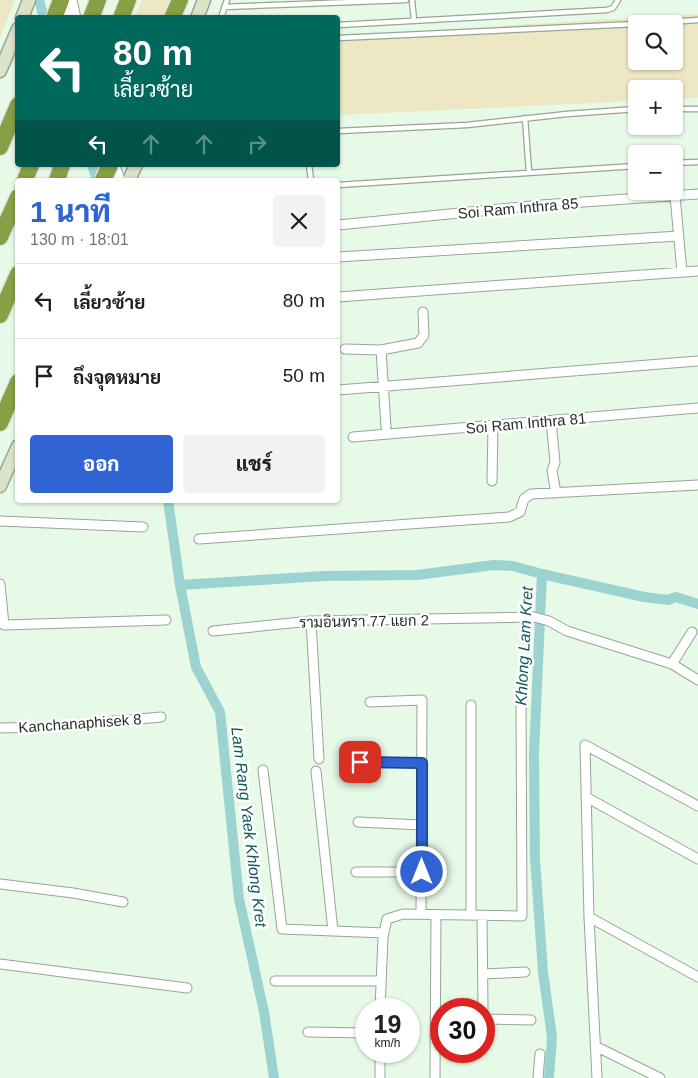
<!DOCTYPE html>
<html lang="th">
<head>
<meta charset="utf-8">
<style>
  :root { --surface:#fff; --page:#f2f2f2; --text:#202124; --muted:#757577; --line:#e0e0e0; --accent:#3064d3 }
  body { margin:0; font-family:Helvetica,Sarabun,sans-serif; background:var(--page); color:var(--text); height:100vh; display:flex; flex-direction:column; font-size:19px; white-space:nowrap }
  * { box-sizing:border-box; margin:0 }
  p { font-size:16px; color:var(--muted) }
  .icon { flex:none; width:28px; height:28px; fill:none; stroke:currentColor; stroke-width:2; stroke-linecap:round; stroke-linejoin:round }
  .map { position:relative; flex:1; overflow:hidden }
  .drawer { position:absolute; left:15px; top:178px; width:325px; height:325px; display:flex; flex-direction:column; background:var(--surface); border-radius:5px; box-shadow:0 1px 4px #0004 }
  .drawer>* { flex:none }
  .banner { position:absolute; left:15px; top:15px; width:325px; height:152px; border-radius:5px; box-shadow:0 1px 4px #0004; background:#00695c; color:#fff; overflow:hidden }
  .tools { position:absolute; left:628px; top:15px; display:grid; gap:10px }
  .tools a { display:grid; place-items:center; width:55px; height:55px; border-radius:5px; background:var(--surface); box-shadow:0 1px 4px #0004; font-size:25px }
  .speed { position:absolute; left:355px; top:998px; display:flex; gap:10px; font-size:25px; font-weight:700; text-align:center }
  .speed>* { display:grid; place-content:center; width:65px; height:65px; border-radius:50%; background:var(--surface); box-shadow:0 1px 4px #0004; line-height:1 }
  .speed small { font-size:12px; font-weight:400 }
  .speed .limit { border:8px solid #d22; background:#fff; color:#111 }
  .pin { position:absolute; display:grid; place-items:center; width:42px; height:42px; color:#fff; margin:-21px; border-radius:10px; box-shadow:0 2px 8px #0006 }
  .me { position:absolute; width:55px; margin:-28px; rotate:0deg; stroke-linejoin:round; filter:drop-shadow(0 0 4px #0008) }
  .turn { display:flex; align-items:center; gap:18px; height:105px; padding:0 15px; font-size:22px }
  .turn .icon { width:65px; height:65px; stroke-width:2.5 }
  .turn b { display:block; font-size:35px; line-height:42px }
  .lanes { display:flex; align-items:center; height:48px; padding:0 15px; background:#0003; justify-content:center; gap:25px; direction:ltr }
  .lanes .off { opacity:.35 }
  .round { display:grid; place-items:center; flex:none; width:52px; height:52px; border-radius:5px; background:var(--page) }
  .headline { display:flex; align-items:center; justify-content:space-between; height:85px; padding:0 15px }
  h1 { font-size:30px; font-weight:800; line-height:38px; color:var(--accent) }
  .action { display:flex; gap:10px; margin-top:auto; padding:10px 15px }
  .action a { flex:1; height:58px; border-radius:5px; background:var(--accent); color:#fff; font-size:20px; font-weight:800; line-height:58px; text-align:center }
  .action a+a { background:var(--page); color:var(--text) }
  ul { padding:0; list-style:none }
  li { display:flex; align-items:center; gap:15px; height:75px; padding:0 15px; border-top:1px solid var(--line) }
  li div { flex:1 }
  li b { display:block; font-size:19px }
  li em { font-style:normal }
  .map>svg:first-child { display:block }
  .green { fill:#ede7c4; fill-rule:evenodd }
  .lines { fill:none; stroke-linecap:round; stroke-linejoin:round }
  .canal { stroke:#9cd3d0; stroke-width:10 }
  .service-casing { stroke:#95a696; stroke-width:7 }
  .minor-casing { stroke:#95a696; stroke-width:11 }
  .secondary-casing { stroke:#95a696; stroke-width:15 }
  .motorway-casing { stroke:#e1e2e1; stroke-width:19 }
  .service { stroke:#fff; stroke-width:4.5 }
  .minor { stroke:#fff; stroke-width:9 }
  .secondary { stroke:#dbe2c8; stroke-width:12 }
  .motorway { stroke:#87a046; stroke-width:16 }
  .motorway-bridge-casing { stroke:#e1e2e1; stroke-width:19; stroke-linecap:butt }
  .motorway-bridge { stroke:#87a046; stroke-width:16 }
  .route-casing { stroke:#1f4189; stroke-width:12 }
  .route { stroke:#3064d3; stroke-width:9 }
  .labels { text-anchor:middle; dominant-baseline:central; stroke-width:5; stroke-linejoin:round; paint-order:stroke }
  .street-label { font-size:15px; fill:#282f29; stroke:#fff }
  .water-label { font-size:16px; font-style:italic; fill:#0e5b59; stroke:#fff }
</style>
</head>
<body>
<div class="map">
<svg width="698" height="1078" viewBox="0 0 698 1078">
  <rect width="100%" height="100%" fill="#e7f9e7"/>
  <!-- green -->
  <path class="green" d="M0 0H15L0 38Z
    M142 0H170L162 17H134Z
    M698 14V98L674 99V89H636V101L338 115V36ZM636 24H674V61H636Z"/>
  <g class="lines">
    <!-- canal -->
    <path class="canal" d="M39 0 44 18
      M92 165 97 180
      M168 500 180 585 324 576 417 575 494 565 513 566 542 574 534 753 535 859 543 972 552 1037 549 1078
      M542 574 644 597 668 600 676 597 698 604
      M180 585 196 667 220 712 239 899 264 1012 274 1078"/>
    <defs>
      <path id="service" d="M412 0 414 21
        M224 7 406 0
        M221 18 227 0
        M642 24 698 20
        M338 25 607 10 613 8 618 0
        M338 38 636 24
        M674 109H698
        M525 118 529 172
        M338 131 467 125 567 114 636 109
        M674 163 698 162
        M309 165 311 180
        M338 185 636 166"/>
      <path id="minor" d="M72 0 76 18
        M62 1 67 18
        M115 165 120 180
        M675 196 682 272
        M338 225 541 205 698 194
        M338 257 679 236
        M338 297 698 271
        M345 349 381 350 418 343 424 335 423 312
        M381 350 386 427
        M338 390 698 361
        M551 421 555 462 552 471 556 493
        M353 437 698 408
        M492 481 493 425
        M0 521 143 527
        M199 539 509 517 520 512 524 499 531 494 698 485
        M0 584 4 625 166 620
        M311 621 319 759
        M213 631 311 621 534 617 549 621 567 631 672 664 698 680
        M672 664 692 632
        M370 702 422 700 421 914
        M0 728 47 727 161 717
        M360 762 422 763
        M263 770 282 929 384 933
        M316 771 333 931
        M586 797 698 859
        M358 822 422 825
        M356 872H422
        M0 884 73 893 123 902
        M471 915V705
        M482 916 483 1009
        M589 917 698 977
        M0 964 187 988
        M483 974 525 972
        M275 981H381
        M380 1009 383 937 387 919 403 914 522 916 521 700
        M484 1019 531 1020
        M308 1032 366 1033
        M597 1047 660 1078
        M380 1078V1051
        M435 1078 436 915
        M538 1078 540 1054
        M597 1078 589 917 585 745 698 806"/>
      <path id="secondary" d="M22 18 29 0
        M197 18 204 0
        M0 71 18 29
        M129 180 136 165
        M0 486 18 446"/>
      <path id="motorway" d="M54 18 61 0
        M91 18 98 0
        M121 18 128 0
        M172 18 180 0
        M0 147 18 105
        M25 180 31 165
        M57 180 62 165
        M0 237 18 197
        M0 315 18 274
        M0 423 18 382"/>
    </defs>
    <!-- service casing -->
    <use href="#service" class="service-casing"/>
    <!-- minor casing -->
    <use href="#minor" class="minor-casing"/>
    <!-- secondary casing -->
    <use href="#secondary" class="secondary-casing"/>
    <!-- motorway casing -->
    <use href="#motorway" class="motorway-casing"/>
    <!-- service -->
    <use href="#service" class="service"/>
    <!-- minor -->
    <use href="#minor" class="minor"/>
    <!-- secondary -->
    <use href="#secondary" class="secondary"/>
    <!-- motorway -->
    <use href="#motorway" class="motorway"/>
    <defs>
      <path id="motorway-bridge" d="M103 180 110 165"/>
    </defs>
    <!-- motorway-bridge casing -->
    <use href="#motorway-bridge" class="motorway-bridge-casing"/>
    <!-- motorway-bridge -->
    <use href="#motorway-bridge" class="motorway-bridge"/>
  </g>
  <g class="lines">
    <defs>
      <path id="route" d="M360 762 422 763V872"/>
    </defs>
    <!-- route casing -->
    <use href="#route" class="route-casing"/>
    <!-- route -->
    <use href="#route" class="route"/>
  </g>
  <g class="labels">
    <!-- street labels -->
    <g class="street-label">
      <text transform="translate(518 208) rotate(-5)">Soi Ram Inthra 85</text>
      <text transform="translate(526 423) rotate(-5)">Soi Ram Inthra 81</text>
      <text transform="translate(364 621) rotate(-1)">รามอินทรา 77 แยก 2</text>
      <text transform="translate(80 723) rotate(-4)">Kanchanaphisek 8</text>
    </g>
    <!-- water labels -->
    <g class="water-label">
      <text transform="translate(524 646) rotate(-87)">Khlong Lam Kret</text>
      <text transform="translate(249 827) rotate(83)">Lam Rang Yaek Khlong Kret</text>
    </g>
  </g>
</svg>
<div class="tools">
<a><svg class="icon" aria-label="search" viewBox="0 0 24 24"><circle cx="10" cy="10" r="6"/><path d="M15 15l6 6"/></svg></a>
<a>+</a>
<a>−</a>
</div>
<div class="speed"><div>19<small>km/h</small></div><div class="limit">30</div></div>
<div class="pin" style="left:360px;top:762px;background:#d93025"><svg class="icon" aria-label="arrive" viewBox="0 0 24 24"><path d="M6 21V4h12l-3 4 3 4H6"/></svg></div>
<svg class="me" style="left:422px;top:872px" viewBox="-20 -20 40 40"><circle r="17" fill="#3064d3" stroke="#fff" stroke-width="3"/><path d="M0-11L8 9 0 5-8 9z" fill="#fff"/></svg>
<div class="banner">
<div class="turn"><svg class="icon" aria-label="left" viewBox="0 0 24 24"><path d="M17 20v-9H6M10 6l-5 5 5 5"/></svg><div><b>80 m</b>เลี้ยวซ้าย</div></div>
<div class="lanes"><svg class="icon" aria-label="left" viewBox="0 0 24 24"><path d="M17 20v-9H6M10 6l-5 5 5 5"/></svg><svg class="icon off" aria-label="ahead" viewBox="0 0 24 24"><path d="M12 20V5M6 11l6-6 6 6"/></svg><svg class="icon off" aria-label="ahead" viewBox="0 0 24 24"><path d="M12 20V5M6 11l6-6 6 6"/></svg><svg class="icon off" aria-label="right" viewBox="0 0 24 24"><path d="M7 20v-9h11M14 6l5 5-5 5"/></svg></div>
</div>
<section class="drawer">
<div class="headline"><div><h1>1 นาที</h1><p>130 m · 18:01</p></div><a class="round"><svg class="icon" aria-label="close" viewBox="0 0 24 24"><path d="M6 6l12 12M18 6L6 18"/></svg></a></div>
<ul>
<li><svg class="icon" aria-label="left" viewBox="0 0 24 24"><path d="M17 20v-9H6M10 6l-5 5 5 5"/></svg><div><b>เลี้ยวซ้าย</b></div><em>80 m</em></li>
<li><svg class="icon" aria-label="arrive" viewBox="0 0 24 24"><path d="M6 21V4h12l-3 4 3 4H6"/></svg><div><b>ถึงจุดหมาย</b></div><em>50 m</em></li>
</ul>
<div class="action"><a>ออก</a><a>แชร์</a></div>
</section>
</div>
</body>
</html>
